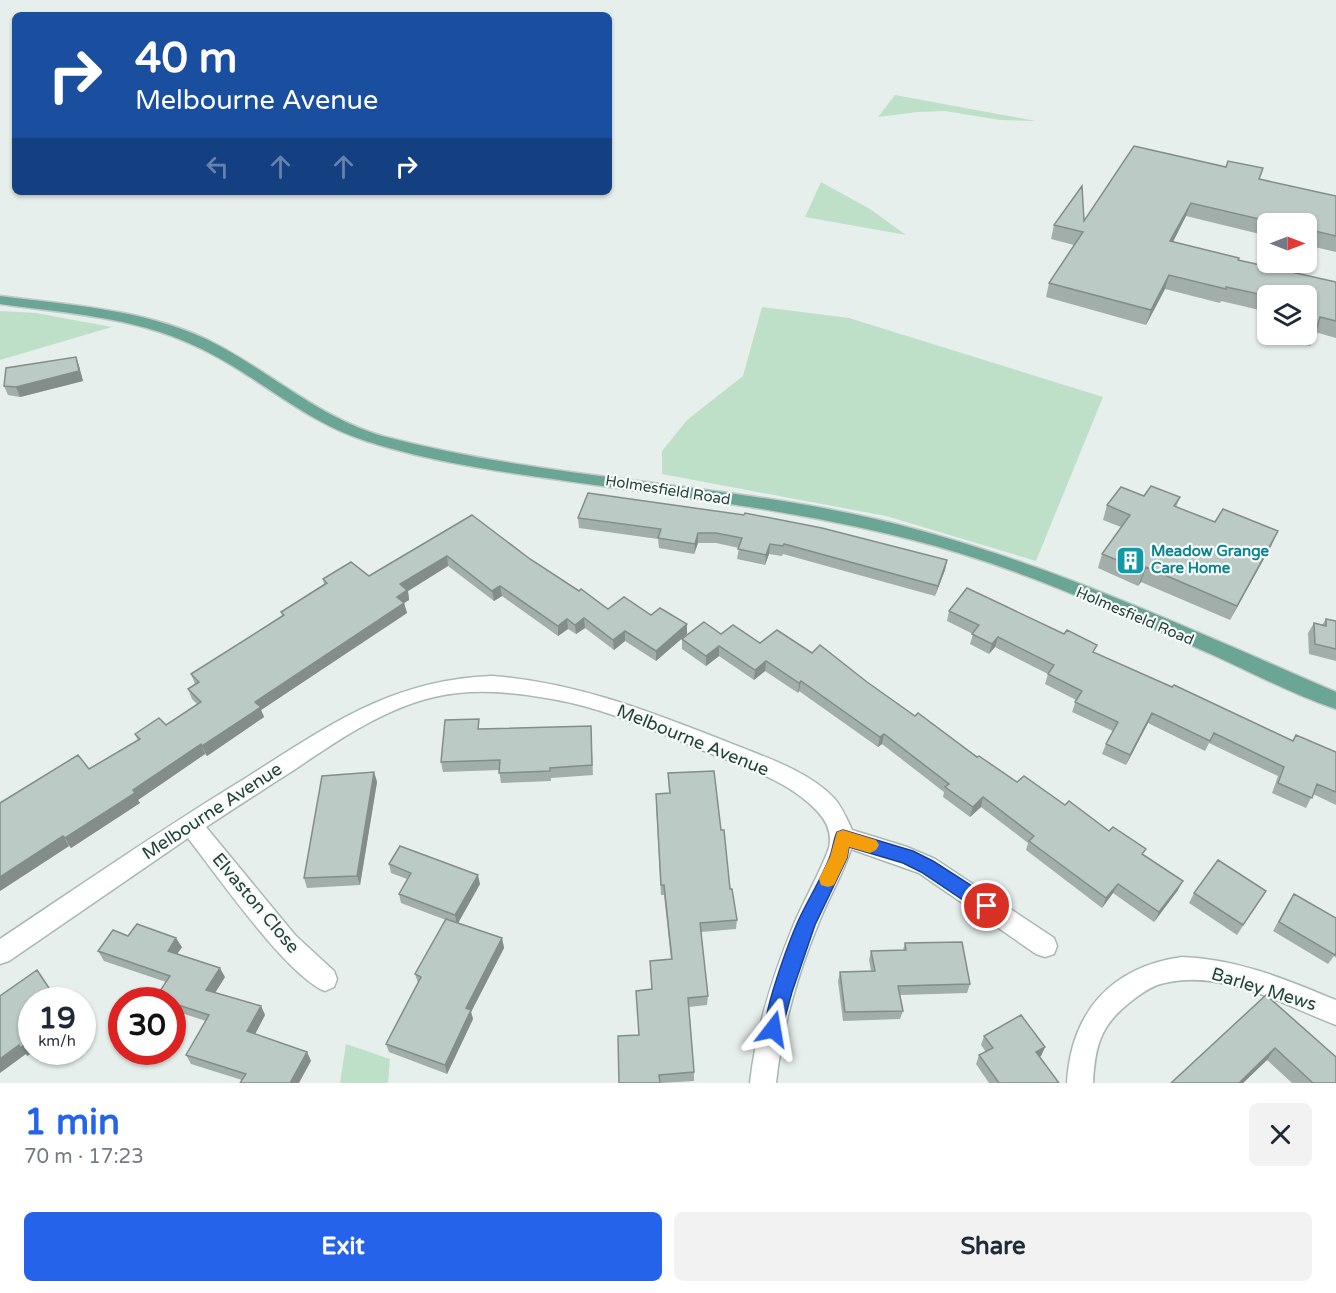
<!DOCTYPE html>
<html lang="en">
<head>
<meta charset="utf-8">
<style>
  :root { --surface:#fff; --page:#f2f2f3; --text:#1f2937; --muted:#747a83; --accent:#2563eb }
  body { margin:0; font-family:"Varela Round",sans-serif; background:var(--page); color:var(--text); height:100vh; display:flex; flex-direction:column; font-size:22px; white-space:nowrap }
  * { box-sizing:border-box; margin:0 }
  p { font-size:20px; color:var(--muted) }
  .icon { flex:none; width:33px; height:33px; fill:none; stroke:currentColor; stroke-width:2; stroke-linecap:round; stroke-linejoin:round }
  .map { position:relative; height:1083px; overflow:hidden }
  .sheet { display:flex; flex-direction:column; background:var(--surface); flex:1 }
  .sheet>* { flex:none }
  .banner { position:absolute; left:12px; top:12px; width:600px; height:183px; border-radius:9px; box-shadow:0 2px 4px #0004; background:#1a4fa0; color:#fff; overflow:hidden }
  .needle { width:39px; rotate:90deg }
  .tools { position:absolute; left:1257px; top:213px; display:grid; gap:12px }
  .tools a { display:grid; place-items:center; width:60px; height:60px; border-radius:9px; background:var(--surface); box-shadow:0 2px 4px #0004; font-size:30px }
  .speed { position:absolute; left:18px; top:987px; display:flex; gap:12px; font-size:30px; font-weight:700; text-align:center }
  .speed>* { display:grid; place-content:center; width:78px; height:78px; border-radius:50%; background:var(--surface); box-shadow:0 2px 4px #0004; line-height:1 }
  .speed small { font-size:15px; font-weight:400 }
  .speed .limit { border:9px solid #d22; background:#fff; color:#111 }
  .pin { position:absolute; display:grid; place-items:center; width:51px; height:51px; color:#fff; margin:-26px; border:3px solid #fff; border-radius:50%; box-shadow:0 2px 6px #0007 }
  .me { position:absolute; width:66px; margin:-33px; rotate:14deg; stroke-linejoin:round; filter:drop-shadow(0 0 4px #0008) }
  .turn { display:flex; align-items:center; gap:21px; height:126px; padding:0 24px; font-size:27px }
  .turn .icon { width:78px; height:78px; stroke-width:2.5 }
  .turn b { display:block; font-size:42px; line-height:51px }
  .lanes { display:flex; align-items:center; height:57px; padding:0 24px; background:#0003; justify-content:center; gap:30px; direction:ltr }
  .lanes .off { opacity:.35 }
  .round { display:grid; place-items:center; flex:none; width:63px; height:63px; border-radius:9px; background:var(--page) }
  .headline { display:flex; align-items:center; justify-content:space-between; height:102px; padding:0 24px }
  h1 { font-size:36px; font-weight:800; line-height:45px; color:var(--accent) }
  .action { display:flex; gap:12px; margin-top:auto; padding:12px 24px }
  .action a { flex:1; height:69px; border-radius:9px; background:var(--accent); color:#fff; font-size:24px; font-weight:800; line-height:69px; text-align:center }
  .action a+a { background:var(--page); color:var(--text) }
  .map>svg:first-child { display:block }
  .green { fill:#bfe0c8 }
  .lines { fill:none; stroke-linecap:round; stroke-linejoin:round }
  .minor-casing { stroke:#a8b8b2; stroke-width:3 }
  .major-casing { stroke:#c2cac8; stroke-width:3 }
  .minor { fill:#fff; fill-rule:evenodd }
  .major { fill:#6aa596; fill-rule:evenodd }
  .wall { fill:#a1aea9 }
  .shaded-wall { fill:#838d89 }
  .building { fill:#bbcac4; stroke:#838d89; stroke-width:1.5 }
  .route { fill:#2563eb; stroke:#184099; stroke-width:1.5 }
  .slow { fill:#f59e0b }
  .labels { text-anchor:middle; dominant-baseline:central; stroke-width:4.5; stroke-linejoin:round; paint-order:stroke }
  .street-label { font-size:15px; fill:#24423a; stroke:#f7fbf9 }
  .culture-label { font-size:15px; font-weight:bold; fill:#0d838f; stroke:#f7fbf9; text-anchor:start }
  .near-street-label { font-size:18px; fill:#24423a; stroke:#f7fbf9 }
</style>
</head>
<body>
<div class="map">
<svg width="1336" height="1083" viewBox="0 0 1336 1083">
  <rect width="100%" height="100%" fill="#e6efeb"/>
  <!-- green -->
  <path class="green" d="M895 95 1036 121 1000 120 945 111 918 112 878 117Z
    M821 182 870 209 906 235 805 217Z
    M762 307 849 318 1103 397 1036 561 886 516 662 474V451L687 420 743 376Z
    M0 311 36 313 112 327 0 360Z
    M346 1044 390 1059 388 1083H340Z"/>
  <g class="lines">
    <defs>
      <path id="minor" d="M492 676C575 682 648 711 725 741 761 756 806 769 834 798 842 807 847 819 852 830L907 847 935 859 1054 938 1057 946 1054 954 1045 957 1036 954 919 873 851 849C843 874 829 897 819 922 798 973 782 1027 776 1083H750C756 1028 773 975 794 924 805 898 819 875 829 848 832 834 828 823 818 812 789 780 741 766 702 750 653 730 604 708 552 699 513 692 473 688 434 697 383 709 337 741 294 770 264 789 235 808 206 827L295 935 334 971 337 979 334 987 325 991C287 976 216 874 188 838L9 961 0 964V939C78 887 156 833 236 784 323 730 386 680 492 676Z
        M1182 957C1234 959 1281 977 1328 997L1336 1000V1025C1284 1005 1223 969 1165 983 1152 985 1139 995 1129 1003 1100 1026 1095 1047 1093 1083H1067C1071 1012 1111 967 1182 957Z"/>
      <path id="major" d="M0 296C69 305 142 309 206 339 268 369 319 419 386 437 538 477 699 482 853 514 1022 550 1178 624 1336 692V709C1294 695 1253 673 1213 655 1114 611 1014 565 909 539 806 513 700 499 595 485 518 474 440 465 366 441 302 421 254 372 193 345 133 317 65 313 0 304Z"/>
    </defs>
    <!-- minor casing -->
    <use href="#minor" class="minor-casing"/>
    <!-- major casing -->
    <use href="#major" class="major-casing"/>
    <!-- minor -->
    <use href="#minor" class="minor"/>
    <!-- major -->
    <use href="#major" class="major"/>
  </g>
  <!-- wall -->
  <path class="wall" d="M1259 179 1336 196V252L1306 245V224H1268V236L1186 216 1173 242 1238 260 1336 282V281V338L1315 332 1310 346 1264 334 1268 324V334H1306V296H1268V312L1221 301 1220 303 1165 289 1146 325 1046 297 1049 283 1074 245 1051 239 1054 225 1084 221Z
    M76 357 79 366 83 381 20 397 8 395 4 386Z
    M588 493 947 560 945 570 935 596 783 554 782 556 769 554 765 565 737 559 739 548 716 543H698L694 554 659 548 658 539 579 528 578 518Z
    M1144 496 1180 497 1176 507 1215 522 1278 531 1271 546 1230 620 1141 582 1138 586 1098 568 1102 554 1121 527 1103 520 1107 505Z
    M472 515 530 559 608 609 651 615 687 634 656 661 625 641 614 650 585 628 576 634 568 629 558 636 502 596 494 601 448 566 408 591 409 600 404 603 407 613 261 710 264 717 207 756 205 754 138 800 140 803 71 848 69 846 0 891 89 769 138 741 135 734 166 725 197 704 192 699 188 689 195 684 191 674 282 616 281 612 324 584 323 579 369 576Z
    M949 611 1095 653 1292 741 1296 735 1336 752V805L1313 794 1306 808 1272 793 1278 776 1209 743 1205 751 1148 723 1126 765 1102 754 1106 744 1113 731 1072 712 1076 700 1045 684 1048 674 995 647 989 654 970 644 973 634 947 621Z
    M1326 619 1336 621V661L1309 654 1308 633 1314 623 1322 625Z
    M721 634 760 643 812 653 867 682 915 716 1017 782 1065 805 1143 854 1178 890 1154 922 1113 893 1102 908 1026 850 1028 843 981 807 970 817 943 797 944 792 882 744 878 747 799 691 798 693 765 671 754 680 719 656 706 666 682 649V639Z
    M591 726 593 775 551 778V781L501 783 499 770 443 772 441 762 481 729Z
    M374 772 377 782 360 885 307 888 304 878Z
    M668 773 730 889 737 920 736 929 701 932 708 996 707 1005 689 1007 694 1072V1081L661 1083H619L639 1035 652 989 650 961 671 960 664 895H661L656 804 669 793Z
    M389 864 480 884 458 923 502 938 504 948 471 1012 473 1019 447 1074 389 1052 386 1044 418 983 415 974 446 920 401 903 399 894 407 879 391 873Z
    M1266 891 1237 935 1189 903 1194 893Z
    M1294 894 1336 918V958L1334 956 1328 964 1273 931 1288 903Z
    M128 936 182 947 177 954 225 977 215 993 261 1006 265 1015 255 1034 307 1052 311 1061 242 1080 191 1064 186 1055 206 1021 172 1010V1000H158L156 997 166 982 104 961 98 951Z
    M905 943 970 984 967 993 900 995 903 1011 900 1019 843 1021 838 981 840 972 871 971 869 960 871 951 903 950Z
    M1266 995 1336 1083H1292L1267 1060 1243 1083H1171Z
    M984 1036 1045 1047 1041 1056 1039 1057 1059 1083H989L976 1064 979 1055 986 1052 981 1045Z"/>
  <!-- shaded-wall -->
  <path class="shaded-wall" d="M1191 203 1186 216 1166 255 1170 241Z
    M1169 275 1165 289 1146 325 1151 310Z
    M76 357 79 366 83 381 20 397 16 387Z
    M1278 531 1271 546 1230 620 1237 606Z
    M698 533V543L694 554 695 544Z
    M770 544 769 554 765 565 766 555Z
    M447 556 448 566 408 591 409 600 404 603 407 613 261 710 264 717 207 756 202 746 255 702 397 597 400 584Z
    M947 560 945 570 935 596 938 586Z
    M1146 567 1141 582 1138 586 1144 571Z
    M500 586 502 596 494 601 492 591Z
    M584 618 585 628 576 634 575 625Z
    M567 619 568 629 558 636V626Z
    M687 624V634L656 661V651Z
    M625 631V641L614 650 613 640Z
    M998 637 995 647 989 654 992 644Z
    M719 646V656L706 666V656Z
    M766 661 765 671 754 680 755 670Z
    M801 681 799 691 798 693 799 683Z
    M1152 713 1148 723 1126 765 1130 755Z
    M884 734 882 744 878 747 880 737Z
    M201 744 205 754 138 800 140 803 71 848 65 838 133 790Z
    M374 772 377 782 360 885 357 876Z
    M983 797 981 807 970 817 973 807Z
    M63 836 69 846 0 891V877Z
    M478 875 480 884 457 925 455 915Z
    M1183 881 1178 890 1154 922 1159 912Z
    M1118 884 1113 893 1102 908 1106 898Z
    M176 938 182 947 173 960 168 951Z
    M502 938 504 948 471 1012 473 1019 447 1074 445 1065 466 1008Z
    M220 968 225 977 211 999 206 990Z
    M261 1006 265 1015 252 1040 247 1031Z
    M32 1039V1052H34L27 1056 26 1054 0 1073V1059L19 1045Z
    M1045 1047 1041 1056 1032 1061 1036 1052Z
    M1275 1048 1267 1060 1243 1083H1239Z
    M307 1052 311 1061 299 1083H290Z"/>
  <!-- building -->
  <path class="building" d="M1134 146 1226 167 1228 161 1263 168 1259 179 1336 196V236L1306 229V224H1281L1191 203 1170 241 1239 258 1238 260 1336 282V321L1320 317 1316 331 1306 329V296H1268L1226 287V289L1169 275 1151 310 1049 283 1083 232 1054 225 1082 186 1084 221Z
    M76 357 79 371 16 387 4 386 6 368Z
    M1151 486 1180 497 1174 506 1215 522 1223 509 1278 531 1237 606 1146 567 1144 571 1102 554 1130 515 1107 505 1121 487 1144 496Z
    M588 493 744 515 745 513 822 528 947 560 938 586 784 544 783 546 770 544 766 555 738 549 742 538 716 533H698L695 544 658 538 661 529 578 518Z
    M472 515 530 559 579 591 581 589 608 609 624 597 651 615 660 608 687 624 656 651 625 631 613 640 584 618 575 625 567 619 558 626 500 586 492 591 447 556 400 584 407 590 397 597 404 603 255 702 261 707 202 746 201 744 133 790 135 793 65 838 63 836 0 877V803L78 755 89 769 140 739 135 734 159 718 166 725 201 702 188 689 199 682 191 674 284 615 281 612 327 583 323 579 351 562 369 576Z
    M967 588 1064 634 1067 630 1097 645 1093 652 1172 687 1174 685 1293 741 1296 735 1336 752V792L1317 784 1312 798 1278 783 1284 767 1214 733 1210 741 1152 713 1130 755 1106 744 1118 722 1075 702 1082 691 1048 674 1054 665 998 637 992 644 972 634 979 625 949 611Z
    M1326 619 1336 621V649L1315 644 1314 623 1326 626Z
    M704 622 721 634 733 625 760 643 777 630 812 653 820 645 867 682 915 716 918 713 977 757 979 756 1017 782 1024 776 1065 805 1069 801 1109 831 1113 827 1146 849 1142 854 1183 881 1159 912 1118 884 1106 898 1029 841 1034 836 983 797 973 807 945 787 949 784 884 734 880 737 801 681 799 683 766 661 755 670 719 646 706 656 682 639Z
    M479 719 478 729 591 726 592 765 550 768V771L499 773 500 760 441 762 445 720Z
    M714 771 721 830H724L730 889H732L737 920 700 923 708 996 688 998 694 1072 659 1075 660 1083H619L618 1036 639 1035 636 991 652 989 650 961 672 959 664 885H661L656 794 670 793 668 773Z
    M374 772 357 876 304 878 322 776Z
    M400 846 478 875 455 915 399 894 411 873 389 864Z
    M1218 860 1266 891 1243 925 1194 893Z
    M1294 894 1336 918V953L1335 955 1279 922Z
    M446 919 502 938 466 1008 471 1010 445 1065 386 1044 421 977 415 974Z
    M137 924 176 938 168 951 220 968 206 990 261 1006 247 1031 307 1052 290 1083H240L246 1074 186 1055 209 1015 172 1003V1000H165L156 997 170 976 98 951 113 930 128 936Z
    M962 942 970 984 898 986 903 1011 845 1012 840 972 875 971 871 951 906 950 905 943Z
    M37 970 57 1000H32V1039L20 1048 19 1045 0 1059V996Z
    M1266 995 1336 1057V1083H1313L1275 1048 1239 1083H1171Z
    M1021 1015 1045 1047 1036 1052 1059 1083H999L979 1055 993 1048 984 1036Z"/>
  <!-- route -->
  <path class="route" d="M843 830 913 851 933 861 994 900 996 906 994 912 987 914 981 912 921 872 903 863 849 847 847 858 815 925 792 992 780 1036 773 1039 766 1036C759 1020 791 936 800 917 809 898 821 879 829 859 833 850 833 841 837 832Z"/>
  <!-- slow -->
  <path class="slow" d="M843 830 876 840 879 845 876 850 870 853 849 847 847 858 834 885 828 887 821 885 819 879 830 857 837 832Z"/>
  <!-- icons -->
  <defs>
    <symbol id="building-square" viewBox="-11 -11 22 22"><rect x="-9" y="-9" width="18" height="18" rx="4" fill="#0f9aa8" stroke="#f7fbf9"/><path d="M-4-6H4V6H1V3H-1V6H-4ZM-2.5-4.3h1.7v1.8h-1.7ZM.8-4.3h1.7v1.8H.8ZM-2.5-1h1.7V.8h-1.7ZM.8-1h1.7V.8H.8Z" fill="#fff"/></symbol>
  </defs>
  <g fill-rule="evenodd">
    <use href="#building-square" x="1114" y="544" width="33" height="33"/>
  </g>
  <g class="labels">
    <!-- street labels -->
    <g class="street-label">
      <text transform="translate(668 490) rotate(9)">Holmesfield Road</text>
      <text transform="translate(1135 616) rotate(23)">Holmesfield Road</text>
    </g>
    <!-- culture labels -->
    <g class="culture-label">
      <text x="1151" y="551">Meadow Grange<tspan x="1151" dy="17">Care Home</tspan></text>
    </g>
    <!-- near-street labels -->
    <g class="near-street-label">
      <text transform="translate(693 740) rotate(22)">Melbourne Avenue</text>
      <text transform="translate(212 811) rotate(-33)">Melbourne Avenue</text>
      <text transform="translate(256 903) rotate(50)">Elvaston Close</text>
      <text transform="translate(1264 989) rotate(17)">Barley Mews</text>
    </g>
  </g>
</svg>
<div class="tools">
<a><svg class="needle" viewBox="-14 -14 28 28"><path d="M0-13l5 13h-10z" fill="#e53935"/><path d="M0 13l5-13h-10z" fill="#747a83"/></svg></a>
<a><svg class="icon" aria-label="layers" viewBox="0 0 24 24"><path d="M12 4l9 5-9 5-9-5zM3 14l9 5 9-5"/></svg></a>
</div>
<div class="speed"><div>19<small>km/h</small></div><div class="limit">30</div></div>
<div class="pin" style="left:987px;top:906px;background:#d93025"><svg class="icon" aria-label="arrive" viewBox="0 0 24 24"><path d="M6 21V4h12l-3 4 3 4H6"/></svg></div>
<svg class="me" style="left:773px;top:1029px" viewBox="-20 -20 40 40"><path d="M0-17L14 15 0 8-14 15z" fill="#2563eb" stroke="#fff" stroke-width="4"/></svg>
<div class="banner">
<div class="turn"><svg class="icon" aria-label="right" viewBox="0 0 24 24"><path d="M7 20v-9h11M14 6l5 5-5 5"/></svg><div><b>40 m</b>Melbourne Avenue</div></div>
<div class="lanes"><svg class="icon off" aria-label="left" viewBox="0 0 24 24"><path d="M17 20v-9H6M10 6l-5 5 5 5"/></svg><svg class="icon off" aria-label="ahead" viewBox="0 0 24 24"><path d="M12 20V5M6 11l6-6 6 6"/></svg><svg class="icon off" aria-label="ahead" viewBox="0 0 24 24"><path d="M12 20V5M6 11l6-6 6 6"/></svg><svg class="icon" aria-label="right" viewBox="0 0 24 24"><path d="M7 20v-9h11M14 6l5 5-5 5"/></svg></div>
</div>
</div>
<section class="sheet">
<div class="headline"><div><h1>1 min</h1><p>70 m · 17:23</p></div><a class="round"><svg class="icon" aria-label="close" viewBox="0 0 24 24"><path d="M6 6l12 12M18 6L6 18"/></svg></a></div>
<div class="action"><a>Exit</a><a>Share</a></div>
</section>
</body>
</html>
